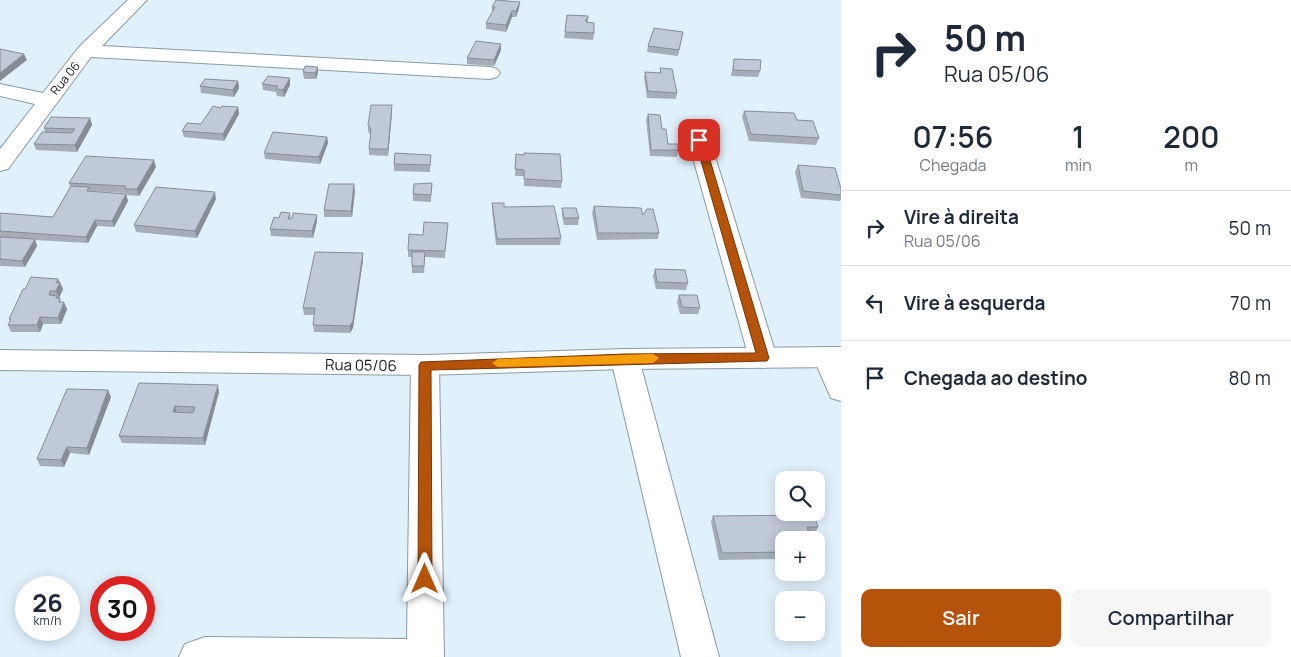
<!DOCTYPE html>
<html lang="pt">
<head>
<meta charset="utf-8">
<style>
  :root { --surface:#fff; --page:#f6f6f7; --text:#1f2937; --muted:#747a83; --line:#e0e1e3; --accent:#b45309 }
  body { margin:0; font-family:Manrope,sans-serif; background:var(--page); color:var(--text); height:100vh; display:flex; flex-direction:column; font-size:19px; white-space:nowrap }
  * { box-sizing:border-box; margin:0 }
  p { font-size:16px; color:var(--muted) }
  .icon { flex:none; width:28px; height:28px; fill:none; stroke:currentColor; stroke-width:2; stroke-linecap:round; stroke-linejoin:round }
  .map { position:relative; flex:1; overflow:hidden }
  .details { display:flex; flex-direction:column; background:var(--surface); width:450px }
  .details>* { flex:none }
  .guide { background:#fff; color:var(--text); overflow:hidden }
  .tools { position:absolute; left:775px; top:471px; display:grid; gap:10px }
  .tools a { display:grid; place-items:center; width:50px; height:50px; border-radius:10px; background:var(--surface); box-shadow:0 2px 12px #0003; font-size:25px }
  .speed { position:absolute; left:15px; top:576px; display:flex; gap:10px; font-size:25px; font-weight:700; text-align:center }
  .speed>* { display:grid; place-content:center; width:65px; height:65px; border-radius:50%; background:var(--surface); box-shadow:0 2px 12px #0003; line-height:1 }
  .speed small { font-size:12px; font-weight:400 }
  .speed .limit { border:8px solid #d22; background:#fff; color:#111 }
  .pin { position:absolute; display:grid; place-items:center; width:42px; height:42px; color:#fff; margin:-21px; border-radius:10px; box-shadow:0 2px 8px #0006 }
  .me { position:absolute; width:55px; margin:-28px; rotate:0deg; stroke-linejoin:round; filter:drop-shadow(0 0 4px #0008) }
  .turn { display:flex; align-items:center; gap:18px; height:105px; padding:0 20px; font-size:22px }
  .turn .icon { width:65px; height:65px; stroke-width:2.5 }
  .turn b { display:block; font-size:35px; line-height:42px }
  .eta { display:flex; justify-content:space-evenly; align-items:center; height:85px; text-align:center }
  .eta b { font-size:30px; font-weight:600; line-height:35px }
  .primary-button { display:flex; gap:10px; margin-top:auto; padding:10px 20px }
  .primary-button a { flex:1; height:58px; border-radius:10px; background:var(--accent); color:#fff; font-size:20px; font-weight:600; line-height:58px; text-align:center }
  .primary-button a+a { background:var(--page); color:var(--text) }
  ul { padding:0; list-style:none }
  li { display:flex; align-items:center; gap:15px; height:75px; padding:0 20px; border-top:1px solid var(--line) }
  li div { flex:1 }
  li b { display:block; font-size:19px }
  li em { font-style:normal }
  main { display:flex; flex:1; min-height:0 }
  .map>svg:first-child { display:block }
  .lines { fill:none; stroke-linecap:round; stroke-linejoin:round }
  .minor-casing { stroke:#8b99a3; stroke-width:2 }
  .tertiary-casing { stroke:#8b99a3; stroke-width:2 }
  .minor { fill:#fff; fill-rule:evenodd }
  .tertiary { fill:#fff; fill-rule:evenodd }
  .wall { fill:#a5adb9 }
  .shaded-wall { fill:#868d96 }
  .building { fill:#c0c9d7; stroke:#868d96; fill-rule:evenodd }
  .route { fill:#b45309; stroke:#753606 }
  .slow { fill:#f59e0b }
  .labels { text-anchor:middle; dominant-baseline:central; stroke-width:4; stroke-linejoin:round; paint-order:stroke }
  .far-street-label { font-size:12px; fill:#13191c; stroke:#fff }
  .street-label { font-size:15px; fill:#13191c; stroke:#fff }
</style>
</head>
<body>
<main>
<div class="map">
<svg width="841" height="657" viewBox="0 0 841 657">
  <rect width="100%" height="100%" fill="#e1f1fc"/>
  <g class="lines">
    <defs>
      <path id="minor" d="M128 0H147L102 46 490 67 497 69 500 73 497 77 490 79 91 57 8 169 0 171V149L35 104 0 96V84L43 93 79 47Z
        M699 133 707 135 710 140 777 358 773 365 763 368 753 365 749 358 688 140 691 135Z
        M827 347 837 350 841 357V401L831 398 813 357 817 350Z
        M625 349 635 352 639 359 719 657H681L611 359 615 352Z
        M425 355 435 358 439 365 444 657H179L185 644 205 637 407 639 411 365 415 358Z"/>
      <path id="tertiary" d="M841 347V367L625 369 425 375 0 370V350L425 355 625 349Z"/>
    </defs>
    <!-- minor casing -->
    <use href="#minor" class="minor-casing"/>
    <!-- tertiary casing -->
    <use href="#tertiary" class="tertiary-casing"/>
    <!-- minor -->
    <use href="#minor" class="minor"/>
    <!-- tertiary -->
    <use href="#tertiary" class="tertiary"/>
  </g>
  <!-- wall -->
  <path class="wall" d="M520 2 519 8 516 17H512L506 32 486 29V23L492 13V7Z
    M567 15 588 16V22L594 33 593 40 564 38Z
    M683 32 678 56 647 52 648 46Z
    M501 44V50L494 66 467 64V58Z
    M734 59 760 71 758 77 731 76Z
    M660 68 677 93 676 99 647 98 644 78 645 72 660 73Z
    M303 72 318 73 316 79H304Z
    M290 78V85L284 97 277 96 276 92 263 90 262 84Z
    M238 81 239 88 234 97 201 93 200 86Z
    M238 107 239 114 224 141 184 137 182 131 201 124Z
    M744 111 797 120 819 138 816 145 749 141 742 117Z
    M392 112 388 156 369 155V149L371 135 368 132V125Z
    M648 114 662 129 668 144 678 150 677 157 650 156 646 120Z
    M90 118 92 125 77 152 36 150 34 144 45 132 44 128Z
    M327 137 328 143 320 164 265 159 264 153Z
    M516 154 562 181 561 188 524 186V176H515Z
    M431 155 430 172 394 171V164Z
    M798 165 841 189V199L840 201 801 198 795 172Z
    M156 167 139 196 127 195 126 193 90 191 91 192 126 194 128 201 114 227 97 226 88 243 35 240 37 246 25 267 0 266V213L53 217 70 187 69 183Z
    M432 183 431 202 413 201V194Z
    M355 191 352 217H324V210Z
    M216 199 197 238 136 232 134 225Z
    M492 203 504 207 561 238 560 245H496L492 210Z
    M594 206 643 215 659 233 658 239 597 240 592 213Z
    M562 208 579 218 578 225H564L562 215Z
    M290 213 291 219 317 215V221L313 238 271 236 270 229 279 218Z
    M447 230 445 258 425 257 424 273H412V257H408V250L423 235Z
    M363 253V260L353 328 350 333 314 332 313 325 314 315H304L303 308Z
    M655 269 688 283 686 290 656 289 653 276Z
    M60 282 63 289 59 298H60L61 302 67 309 61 324H43L40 332H11L8 325 10 321 9 319 25 289Z
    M679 295 700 308 698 314H680L677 302Z
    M139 383 219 392 205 445 122 443 119 436Z
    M111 397 89 455 70 453 64 467 40 466 37 459Z
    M713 516 818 527 815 533H810L784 540V559L719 560 711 522Z"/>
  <!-- shaded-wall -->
  <path class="shaded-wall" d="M520 2 519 8 516 17V11Z
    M512 11V17L506 32V25Z
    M501 44V50L494 66V60Z
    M24 54 27 60 0 81V73Z
    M318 67V73L316 79 315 73Z
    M290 78V85L284 97 283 90Z
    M238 81 239 88 234 97 233 90Z
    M392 105V112L388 156V149Z
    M238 107 239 114 224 141 223 134Z
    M90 118 92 125 77 152 75 145Z
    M327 137 328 143 320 164 319 157Z
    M154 160 156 167 139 196 137 189Z
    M354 184 355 191 352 217 351 211Z
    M215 192 216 199 197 238 195 231Z
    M126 194 128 201 114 227 112 221Z
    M317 215V221L313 238 312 231Z
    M95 220 97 226 88 243 86 237Z
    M35 239 37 246 25 267 22 261Z
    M363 253V260L353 328 350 333V326Z
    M58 279 63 289 59 298 56 291V283Z
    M64 302 67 309 61 324 58 318Z
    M40 317 43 324 40 332 37 325Z
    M218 385 219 392 205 445 203 438Z
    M108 390 111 397 89 455 87 448Z
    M175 406 177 413 173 412Z
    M67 447 70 453 64 467 61 460Z"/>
  <!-- building -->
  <path class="building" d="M496 0 520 2 516 11H512L506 25 486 23 495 7H492Z
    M567 15 588 16V19H586V22L594 23V33L565 32Z
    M654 28 683 32 679 50 648 46Z
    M476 41 501 44 494 60 467 58Z
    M0 49 24 54 0 73Z
    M734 59 761 60 760 71 733 70Z
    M305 66 318 67 315 73 303 72Z
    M660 68 672 69 677 93 648 91 645 72 661 73Z
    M268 76 290 78 283 90 276 89 278 86 262 84Z
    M205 79 238 81 233 90 200 86Z
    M371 105H392L388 149H369L371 129 368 125Z
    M213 106 220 108 222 106 238 107 223 134 182 131 187 123 201 124Z
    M744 111 794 113 797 120 813 121 819 138 751 134Z
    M648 114 660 115 662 129H666L668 144H678V150H651Z
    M51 117 90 118 75 145 34 144 42 132 72 133 75 129 44 128Z
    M273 132 327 137 319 157 264 153Z
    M395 153 431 155 430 165 394 164Z
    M524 153 560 154 562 181 524 179V170L515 169 516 154 524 155Z
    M86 156 154 160 137 189H125L126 186 69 183Z
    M798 165 835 168 841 189V195L803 191Z
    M432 183 431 195 413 194 414 184Z
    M329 184H354L351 211 324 210Z
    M71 186 89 187 87 191 126 194 112 221 95 220 86 237 0 231V213L53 217Z
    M156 187 215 192 195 231 134 225Z
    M492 203H504V207L554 206 561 238 497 239Z
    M594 206 641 208 643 215 647 209H653L659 233H598Z
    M562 208H576L579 218H564Z
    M281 212 290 213 288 219H292L293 213 317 215 312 231 270 229 274 217 279 218Z
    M424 222 448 223 445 251 408 250 409 234 423 235Z
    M0 237 35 239 22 261 0 259Z
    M315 252 363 253 353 321 350 326 313 325 315 308H303Z
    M412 252H425L424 266H412Z
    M655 269 685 270 688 283 657 282Z
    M31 277 58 279 56 283 60 282 56 291H50L49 295 57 296 56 298H60L59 302H64L58 318 40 317 37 325H8L11 319H9L23 289H25Z
    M679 295H697L700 308 682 307Z
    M139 383 218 385 203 438 119 436ZM175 406 195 407 193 413 173 412Z
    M67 389 108 390 87 448 67 447 61 460 37 459Z
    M814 515 818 527H807L812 540H784V552L722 553 713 516Z"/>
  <!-- route -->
  <path class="route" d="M699 137 704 140 769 358 767 361 431 370 432 579 430 584 425 586 420 584 418 579 419 365 421 362 625 354 756 353 695 140Z"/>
  <!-- slow -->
  <path class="slow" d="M653 354 659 358 653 363 498 367 492 363 498 359Z"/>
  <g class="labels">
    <!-- far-street labels -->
    <g class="far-street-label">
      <text transform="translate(65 78) rotate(-51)">Rua 06</text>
    </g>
    <!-- street labels -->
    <g class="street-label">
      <text transform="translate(361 365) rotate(1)">Rua 05/06</text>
    </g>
  </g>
</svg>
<div class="tools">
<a><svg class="icon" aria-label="search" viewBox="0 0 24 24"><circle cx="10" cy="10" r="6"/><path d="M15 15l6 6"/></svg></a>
<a>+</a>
<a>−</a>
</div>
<div class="speed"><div>26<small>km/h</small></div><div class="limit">30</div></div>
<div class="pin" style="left:699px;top:140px;background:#d93025"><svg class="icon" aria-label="arrive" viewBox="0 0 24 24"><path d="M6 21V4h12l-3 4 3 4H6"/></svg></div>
<svg class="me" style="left:425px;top:579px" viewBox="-20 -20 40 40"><path d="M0-17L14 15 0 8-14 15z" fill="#b45309" stroke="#fff" stroke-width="4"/></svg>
</div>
<section class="details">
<div class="guide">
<div class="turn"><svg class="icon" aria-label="right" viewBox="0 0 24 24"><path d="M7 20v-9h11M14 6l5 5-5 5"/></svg><div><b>50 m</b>Rua 05/06</div></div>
</div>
<div class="eta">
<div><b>07:56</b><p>Chegada</p></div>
<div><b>1</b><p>min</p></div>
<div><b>200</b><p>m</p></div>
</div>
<ul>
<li><svg class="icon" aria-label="right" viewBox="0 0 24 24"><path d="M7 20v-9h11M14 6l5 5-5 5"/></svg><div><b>Vire à direita</b><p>Rua 05/06</p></div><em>50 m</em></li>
<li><svg class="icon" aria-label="left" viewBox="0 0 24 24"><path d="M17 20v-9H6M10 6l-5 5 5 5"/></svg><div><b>Vire à esquerda</b></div><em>70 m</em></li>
<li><svg class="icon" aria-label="arrive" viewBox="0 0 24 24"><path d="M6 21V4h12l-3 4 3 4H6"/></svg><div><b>Chegada ao destino</b></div><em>80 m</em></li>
</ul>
<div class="primary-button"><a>Sair</a><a>Compartilhar</a></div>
</section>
</main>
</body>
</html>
